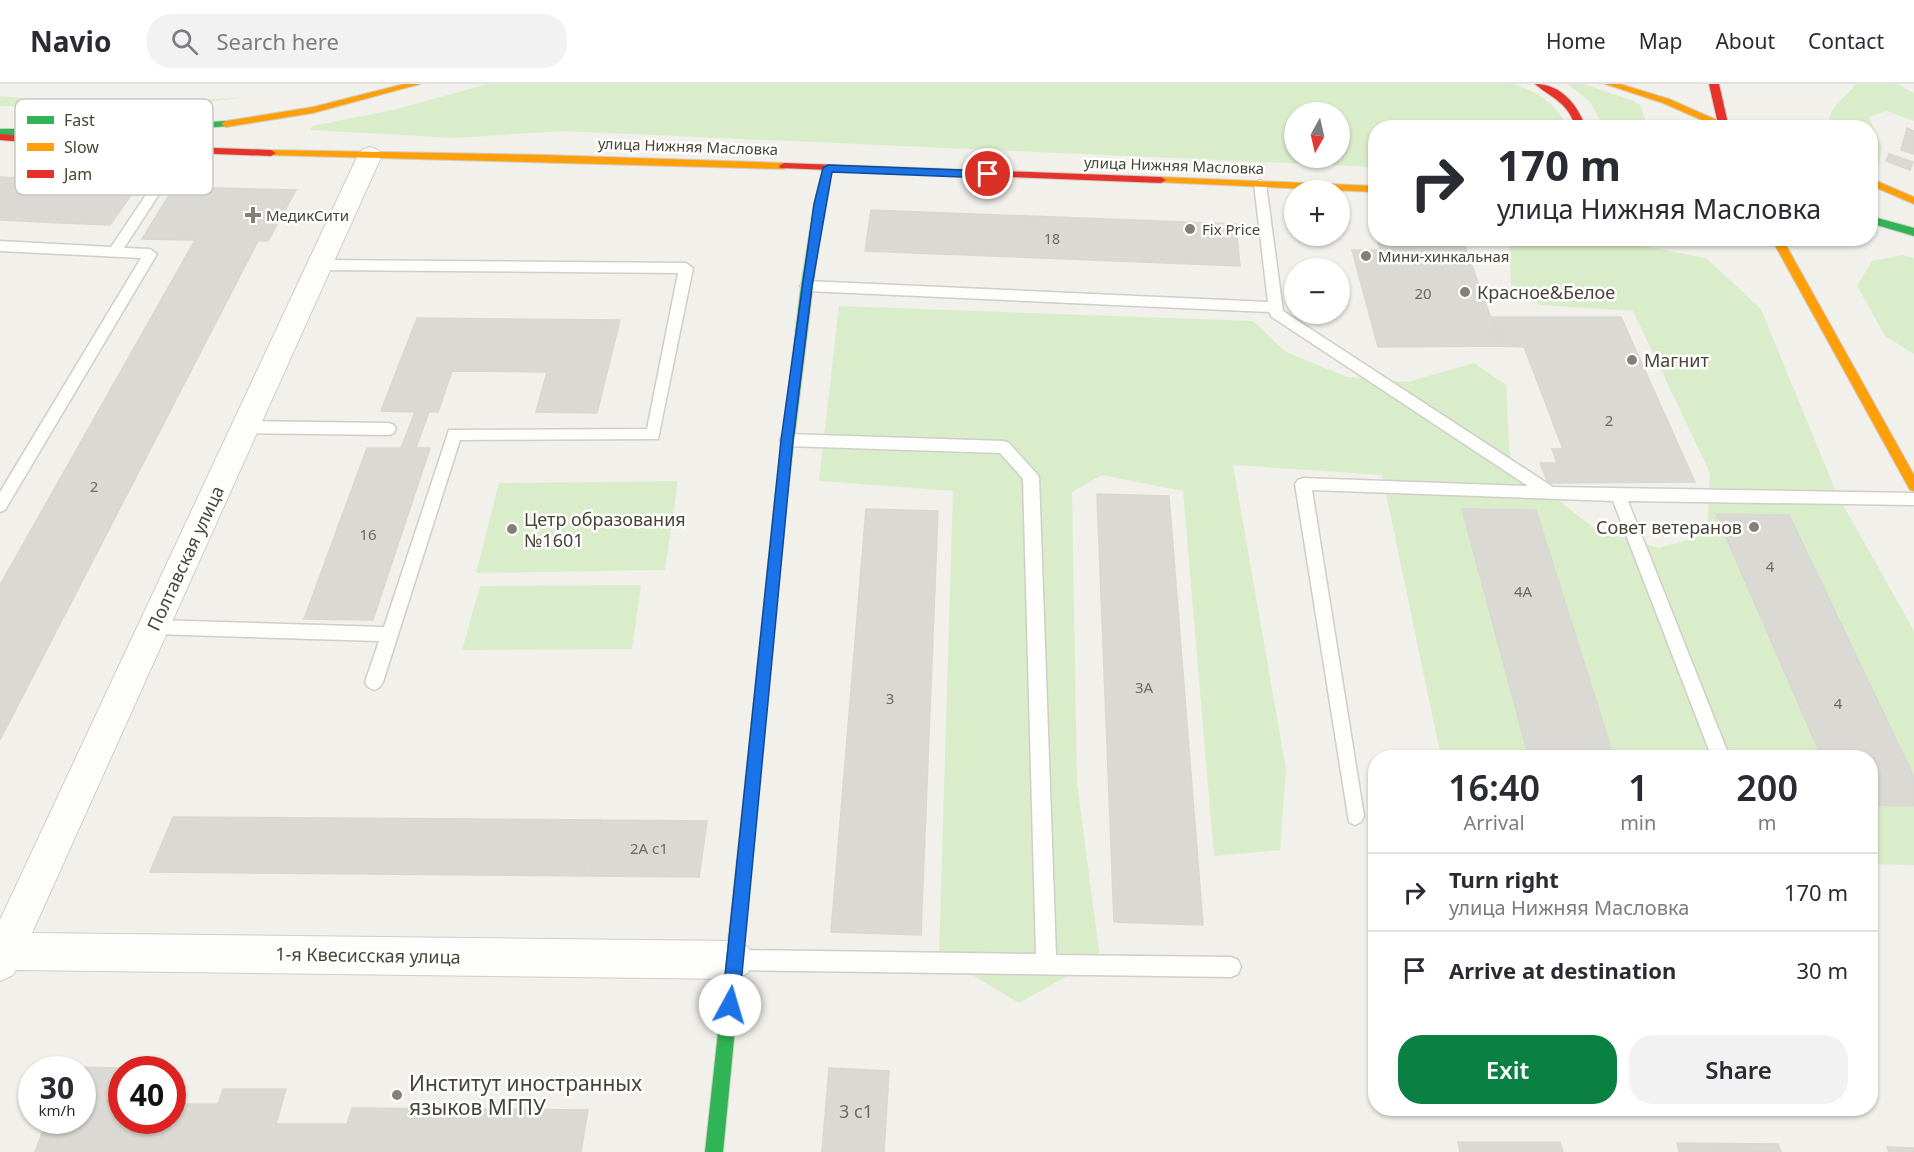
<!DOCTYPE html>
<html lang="en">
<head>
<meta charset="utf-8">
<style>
  :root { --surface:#fff; --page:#f2f2f3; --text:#2b2b33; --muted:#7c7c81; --line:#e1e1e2; --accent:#0b8043 }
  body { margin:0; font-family:"Noto Sans",sans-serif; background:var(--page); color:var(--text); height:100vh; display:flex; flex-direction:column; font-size:22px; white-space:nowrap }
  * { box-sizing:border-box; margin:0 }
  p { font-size:20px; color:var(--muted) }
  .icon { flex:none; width:33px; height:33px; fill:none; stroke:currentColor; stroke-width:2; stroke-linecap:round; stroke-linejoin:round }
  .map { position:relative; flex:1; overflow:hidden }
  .details { position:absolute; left:1368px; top:666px; width:510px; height:366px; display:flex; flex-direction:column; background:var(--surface); border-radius:24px; box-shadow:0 2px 4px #0004 }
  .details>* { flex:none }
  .guide { position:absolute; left:1368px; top:36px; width:510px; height:126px; border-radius:24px; box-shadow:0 2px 4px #0004; background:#fff; color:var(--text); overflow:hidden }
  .needle { width:39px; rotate:188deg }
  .buttons { position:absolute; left:1284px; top:18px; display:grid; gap:12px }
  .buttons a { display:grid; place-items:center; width:66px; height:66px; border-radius:50%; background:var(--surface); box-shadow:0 2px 4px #0004; font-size:30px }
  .speed { position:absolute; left:18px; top:972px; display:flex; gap:12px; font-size:30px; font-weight:700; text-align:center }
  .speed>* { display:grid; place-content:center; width:78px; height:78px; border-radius:50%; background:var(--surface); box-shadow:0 2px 4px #0004; line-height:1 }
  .speed small { font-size:15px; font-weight:400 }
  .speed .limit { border:9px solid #d22; background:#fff; color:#111 }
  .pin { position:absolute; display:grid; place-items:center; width:51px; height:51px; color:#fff; margin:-26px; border:3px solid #fff; border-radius:50%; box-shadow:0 2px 6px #0007 }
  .me { position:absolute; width:66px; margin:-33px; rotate:6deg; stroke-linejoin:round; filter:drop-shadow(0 0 4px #0008) }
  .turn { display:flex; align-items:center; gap:21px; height:126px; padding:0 30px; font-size:27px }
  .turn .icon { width:78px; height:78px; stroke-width:2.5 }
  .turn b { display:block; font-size:42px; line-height:51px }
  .eta { display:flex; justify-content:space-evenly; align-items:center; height:102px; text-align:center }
  .eta b { font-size:36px; font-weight:600; line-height:42px }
  .cta { display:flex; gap:12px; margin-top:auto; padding:12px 30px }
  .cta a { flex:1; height:69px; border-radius:24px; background:var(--accent); color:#fff; font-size:24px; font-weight:600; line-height:69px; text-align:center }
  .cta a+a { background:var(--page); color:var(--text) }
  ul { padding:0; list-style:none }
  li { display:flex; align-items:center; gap:18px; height:78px; padding:0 30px; border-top:2px solid var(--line) }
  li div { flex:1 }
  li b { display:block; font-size:22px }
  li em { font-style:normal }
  header { display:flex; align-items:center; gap:36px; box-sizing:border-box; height:84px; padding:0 30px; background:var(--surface); border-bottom:2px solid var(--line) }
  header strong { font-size:28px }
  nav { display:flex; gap:33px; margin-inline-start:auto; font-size:21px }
  .search { width:420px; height:54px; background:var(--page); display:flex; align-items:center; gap:15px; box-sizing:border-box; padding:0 21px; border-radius:24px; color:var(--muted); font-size:22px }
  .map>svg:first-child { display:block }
  .green { fill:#daedcb; fill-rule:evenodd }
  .building { fill:#dbd9d3; stroke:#d9d7d1; stroke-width:1.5 }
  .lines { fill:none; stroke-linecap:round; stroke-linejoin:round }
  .lane-casing { stroke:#cfcec8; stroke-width:3 }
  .street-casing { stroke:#cfcec8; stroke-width:2 }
  .fast-casing { stroke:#d1cec2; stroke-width:2 }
  .slow-casing { stroke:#d1cec2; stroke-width:2 }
  .jam-casing { stroke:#d1cec2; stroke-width:2 }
  .lane { fill:#fdfdfc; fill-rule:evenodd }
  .street { fill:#fdfdfc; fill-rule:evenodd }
  .fast { fill:#30b455; fill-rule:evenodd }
  .slow { fill:#ff9f0a; fill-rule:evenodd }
  .jam { fill:#e5322d; fill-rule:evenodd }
  .route { fill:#1a73e8; stroke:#114b97; stroke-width:1.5 }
  .poi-dot { fill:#838075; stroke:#fff; stroke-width:2 }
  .labels { text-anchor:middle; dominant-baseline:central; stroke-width:5; stroke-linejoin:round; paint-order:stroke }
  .far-number-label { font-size:14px; fill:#6e6a5e }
  .far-street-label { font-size:15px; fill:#484436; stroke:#fff }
  .far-poi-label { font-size:15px; fill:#484436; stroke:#fff; text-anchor:start }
  .number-label { font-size:15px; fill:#6e6a5e }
  .poi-label { font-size:18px; fill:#484436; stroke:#fff; text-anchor:start }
  .street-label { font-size:18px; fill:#484436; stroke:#fff }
  .near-number-label { font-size:18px; fill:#6e6a5e }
  .near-poi-label { font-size:21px; fill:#484436; stroke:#fff; text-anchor:start }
  .key { fill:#fff; stroke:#c8c7c3; stroke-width:1.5 }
  .key-label { font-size:16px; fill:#484436 }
</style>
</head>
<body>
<header>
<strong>Navio</strong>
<div class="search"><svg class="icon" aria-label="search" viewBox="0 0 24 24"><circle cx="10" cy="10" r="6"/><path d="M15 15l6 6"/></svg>Search here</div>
<nav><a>Home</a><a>Map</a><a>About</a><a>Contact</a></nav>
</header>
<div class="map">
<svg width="1914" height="1068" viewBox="0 0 1914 1068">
  <rect width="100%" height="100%" fill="#f1f0eb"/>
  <!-- green -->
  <path class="green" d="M488 0H1513C1537 7 1558 21 1567 43L1376 44 1375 83 564 47 455 54 310 46 312 42 393 26ZM1294 28H1340V74H1294Z
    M1568 0H1584L1634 17 1640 21 1648 43H1603L1591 19Z
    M1855 0H1897L1914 9V37L1887 27 1869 33 1882 63 1879 81 1871 78 1870 44 1830 43C1825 24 1846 15 1855 0Z
    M0 12 76 19 132 21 245 13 158 25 0 22Z
    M1638 161 1706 174 1761 225 1837 410 1914 547V781L1871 780 1870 674 1441 673 1382 391 1233 381 1286 685 1280 766 1214 772 1183 407 1102 391 1072 408 1077 699 1100 874 1019 919 939 871 953 407 819 397 839 222 1253 237 1286 268 1347 293 1408 298 1474 279 1506 301 1510 378 1594 444 1659 464 1707 450 1710 389 1633 227 1539 221 1511 200 1509 162Z
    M1903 171 1914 174V270L1885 252 1857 202 1872 177Z
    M678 397 665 486 476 489 499 399Z
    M641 501 632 565 462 566 480 502Z"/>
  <!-- building -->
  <path class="building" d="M1907 44 1914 47V70L1901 66Z
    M1889 70 1913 78 1910 86 1886 77Z
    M0 93 139 100 110 141 62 139 0 136Z
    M174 103 296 106 268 157H258L0 656V501L195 156 142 155Z
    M871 126 1236 140 1240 182 865 167Z
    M1377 154H1462L1501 262 1378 263 1352 166H1380Z
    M1491 233H1621L1695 398 1548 399 1540 379H1557L1552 365H1563L1524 263 1501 262Z
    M417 234 620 236 597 329 536 328 547 288 452 287 438 328H429L416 364H430L373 536 304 535 367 364H401L415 328 381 327Z
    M1097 410 1169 412 1203 841 1114 838Z
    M866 425 938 427 921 851 831 848Z
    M1462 425 1536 426 1614 674H1529Z
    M1716 430 1789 431 1914 693V722L1870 721V674H1822Z
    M173 733 601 736 590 792 150 788Z
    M601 736 707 737 699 793 590 792Z
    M69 983 166 985 122 986V1036H172V1020H218L223 1005H286L276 1040H347L352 1024 588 1026 581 1068H35L47 1036H82V986H68Z
    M829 984 889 987 884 1068H822Z
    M1458 1058H1560L1563 1068H1460Z
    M1677 1059 1778 1060 1781 1068H1679Z
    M1887 1063 1914 1064V1068H1889Z"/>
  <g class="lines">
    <defs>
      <path id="lane" d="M182 62 188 66 124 164 150 165 157 170 5 426 0 428V408L141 174 0 167V157L111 163 178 63Z
        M1260 96 1266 100 1283 227 1553 403 1914 409V421L1628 417 1730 674H1712L1613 417 1312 406 1364 732 1361 738 1355 741 1349 738 1295 400 1298 396 1303 394 1528 402 1272 233 1269 228 807 207 800 202 807 197 1268 218 1254 100Z
        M319 176 686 179 693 184 658 355 460 356 383 598 380 603 374 606 368 603 365 598 379 557 153 550 147 548 145 543 147 538 153 536 384 543 449 346 647 345 678 189 319 186 312 181Z
        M245 337 389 339 394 341 396 345 394 349 389 351 245 349 240 347 238 343 240 339Z
        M787 350 1004 357 1009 359 1036 389 1039 393 1056 871 1231 873 1238 876 1241 883 1238 890 1231 893 735 886 728 883 725 876 728 869 735 866 1036 870 1023 395 1000 369 787 362 782 360 780 356 782 352Z"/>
      <path id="street" d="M370 63 378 66 382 71 32 849 735 857 748 863 754 876 748 889 735 895 16 886 13 891 0 897V836L358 71 362 66Z"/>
      <path id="fast" d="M226 37 229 38V42L105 51H0V45H105Z
        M828 81 833 84 824 120 813 202 787 414 781 419 775 414 801 202 814 120 823 84Z
        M1870 132 1914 144V152L1870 139Z
        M749 722 754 724 756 729 723 1068H705L742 729 744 724Z"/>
      <path id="slow" d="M404 0H420L313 29 226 43 221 40 226 37 313 23Z
        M1605 0H1620L1669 15 1735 44H1720L1663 19Z
        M271 66 546 71 784 79 789 82 784 85 267 71V67Z
        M1161 93 1376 102V108L1157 98V94Z
        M1870 94 1914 113V120L1870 101Z
        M1771 154H1782L1914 391V407L1910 406Z"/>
      <path id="jam" d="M1535 0C1561 0 1578 21 1586 44H1576C1567 17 1554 16 1535 0Z
        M1709 0H1719L1729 44H1719Z
        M0 50 136 61 271 66 276 69 271 72 136 67 0 56Z
        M784 79 1161 93 1166 96 1161 99 780 84 779 82Z
        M781 409 787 414 756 729 754 734 749 736 744 734 742 729 775 414Z"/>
    </defs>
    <!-- lane casing -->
    <use href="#lane" class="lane-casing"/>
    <!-- street casing -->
    <use href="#street" class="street-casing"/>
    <!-- fast casing -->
    <use href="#fast" class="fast-casing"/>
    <!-- slow casing -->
    <use href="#slow" class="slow-casing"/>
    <!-- jam casing -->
    <use href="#jam" class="jam-casing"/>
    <!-- lane -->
    <use href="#lane" class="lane"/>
    <!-- street -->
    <use href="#street" class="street"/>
    <!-- fast -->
    <use href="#fast" class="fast"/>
    <!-- slow -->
    <use href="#slow" class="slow"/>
    <!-- jam -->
    <use href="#jam" class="jam"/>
  </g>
  <!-- route -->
  <path class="route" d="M828 81 988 87 993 90 988 94 832 88 812 202 793 356 739 921 736 927 730 929 724 927 722 921 781 356 814 120 823 84Z"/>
  <!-- markers -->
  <g class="poi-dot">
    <path d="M250 122h6v6h6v6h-6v6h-6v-6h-6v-6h6z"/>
    <circle cx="1190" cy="145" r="6"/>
    <circle cx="1366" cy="172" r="6"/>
    <circle cx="1465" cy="208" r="6"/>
    <circle cx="1632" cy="276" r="6"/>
    <circle cx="1754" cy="443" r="6"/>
    <circle cx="512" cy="445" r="6"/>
    <circle cx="397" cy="1011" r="6"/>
  </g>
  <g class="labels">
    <!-- far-number labels -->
    <g class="far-number-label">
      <text x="1052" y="154">18</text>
    </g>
    <!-- far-street labels -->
    <g class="far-street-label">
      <text transform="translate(688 62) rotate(2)">улица Нижняя Масловка</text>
      <text transform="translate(1174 81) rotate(2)">улица Нижняя Масловка</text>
    </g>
    <!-- far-poi labels -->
    <g class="far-poi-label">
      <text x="266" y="131">МедикСити</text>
      <text x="1202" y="145">Fix Price</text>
      <text x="1378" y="172">Мини-хинкальная</text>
    </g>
    <!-- number labels -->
    <g class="number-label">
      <text x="1423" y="209">20</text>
      <text x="1609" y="336">2</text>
      <text x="94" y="402">2</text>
      <text x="368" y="450">16</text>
      <text x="1770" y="482">4</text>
      <text x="1523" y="507">4А</text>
      <text x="1144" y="603">3А</text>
      <text x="890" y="614">3</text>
      <text x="1838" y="619">4</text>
      <text x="649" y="764">2А с1</text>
    </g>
    <!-- poi labels -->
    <g class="poi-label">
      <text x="1477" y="208">Красное&amp;Белое</text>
      <text x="1644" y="276">Магнит</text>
      <text x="524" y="435">Цетр образования<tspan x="524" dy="21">№1601</tspan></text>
      <text x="1742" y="443" text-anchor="end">Совет ветеранов</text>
    </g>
    <!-- street labels -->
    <g class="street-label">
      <text transform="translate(185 474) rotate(-65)">Полтавская улица</text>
      <text transform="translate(368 871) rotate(1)">1-я Квесисская улица</text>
    </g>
    <!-- near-number labels -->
    <g class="near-number-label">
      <text x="856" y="1027">3 с1</text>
    </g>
    <!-- near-poi labels -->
    <g class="near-poi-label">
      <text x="409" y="999">Институт иностранных<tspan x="409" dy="24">языков МГПУ</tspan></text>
    </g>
  </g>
  <!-- legend -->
  <rect x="15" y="15" width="198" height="96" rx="9" class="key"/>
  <rect x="27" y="32" width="27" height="8" fill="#30b455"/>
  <rect x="27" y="59" width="27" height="8" fill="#ff9f0a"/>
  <rect x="27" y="86" width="27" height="8" fill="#e5322d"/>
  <g class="key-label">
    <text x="64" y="42">Fast</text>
    <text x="64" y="69">Slow</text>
    <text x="64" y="96">Jam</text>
  </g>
</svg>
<div class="buttons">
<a><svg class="needle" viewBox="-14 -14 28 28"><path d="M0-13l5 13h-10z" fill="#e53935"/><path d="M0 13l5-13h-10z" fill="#7c7c81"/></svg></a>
<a>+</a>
<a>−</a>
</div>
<div class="speed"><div>30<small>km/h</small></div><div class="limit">40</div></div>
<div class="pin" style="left:988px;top:90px;background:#d93025"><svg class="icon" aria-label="arrive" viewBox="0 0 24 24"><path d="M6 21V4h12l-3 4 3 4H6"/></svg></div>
<svg class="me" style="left:730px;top:921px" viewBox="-20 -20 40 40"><circle r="19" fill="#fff"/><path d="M0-13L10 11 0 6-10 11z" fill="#1a73e8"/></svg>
<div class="guide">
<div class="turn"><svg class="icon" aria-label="right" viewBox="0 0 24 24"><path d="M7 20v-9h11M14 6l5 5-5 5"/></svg><div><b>170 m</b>улица Нижняя Масловка</div></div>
</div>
<section class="details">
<div class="eta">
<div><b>16:40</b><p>Arrival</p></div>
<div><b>1</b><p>min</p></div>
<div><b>200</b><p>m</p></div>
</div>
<ul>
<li><svg class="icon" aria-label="right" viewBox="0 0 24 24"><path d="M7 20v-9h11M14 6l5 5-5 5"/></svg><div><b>Turn right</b><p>улица Нижняя Масловка</p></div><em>170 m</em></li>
<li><svg class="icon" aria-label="arrive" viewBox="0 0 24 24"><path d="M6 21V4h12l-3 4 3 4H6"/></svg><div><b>Arrive at destination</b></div><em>30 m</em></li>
</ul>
<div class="cta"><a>Exit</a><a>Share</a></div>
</section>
</div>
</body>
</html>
